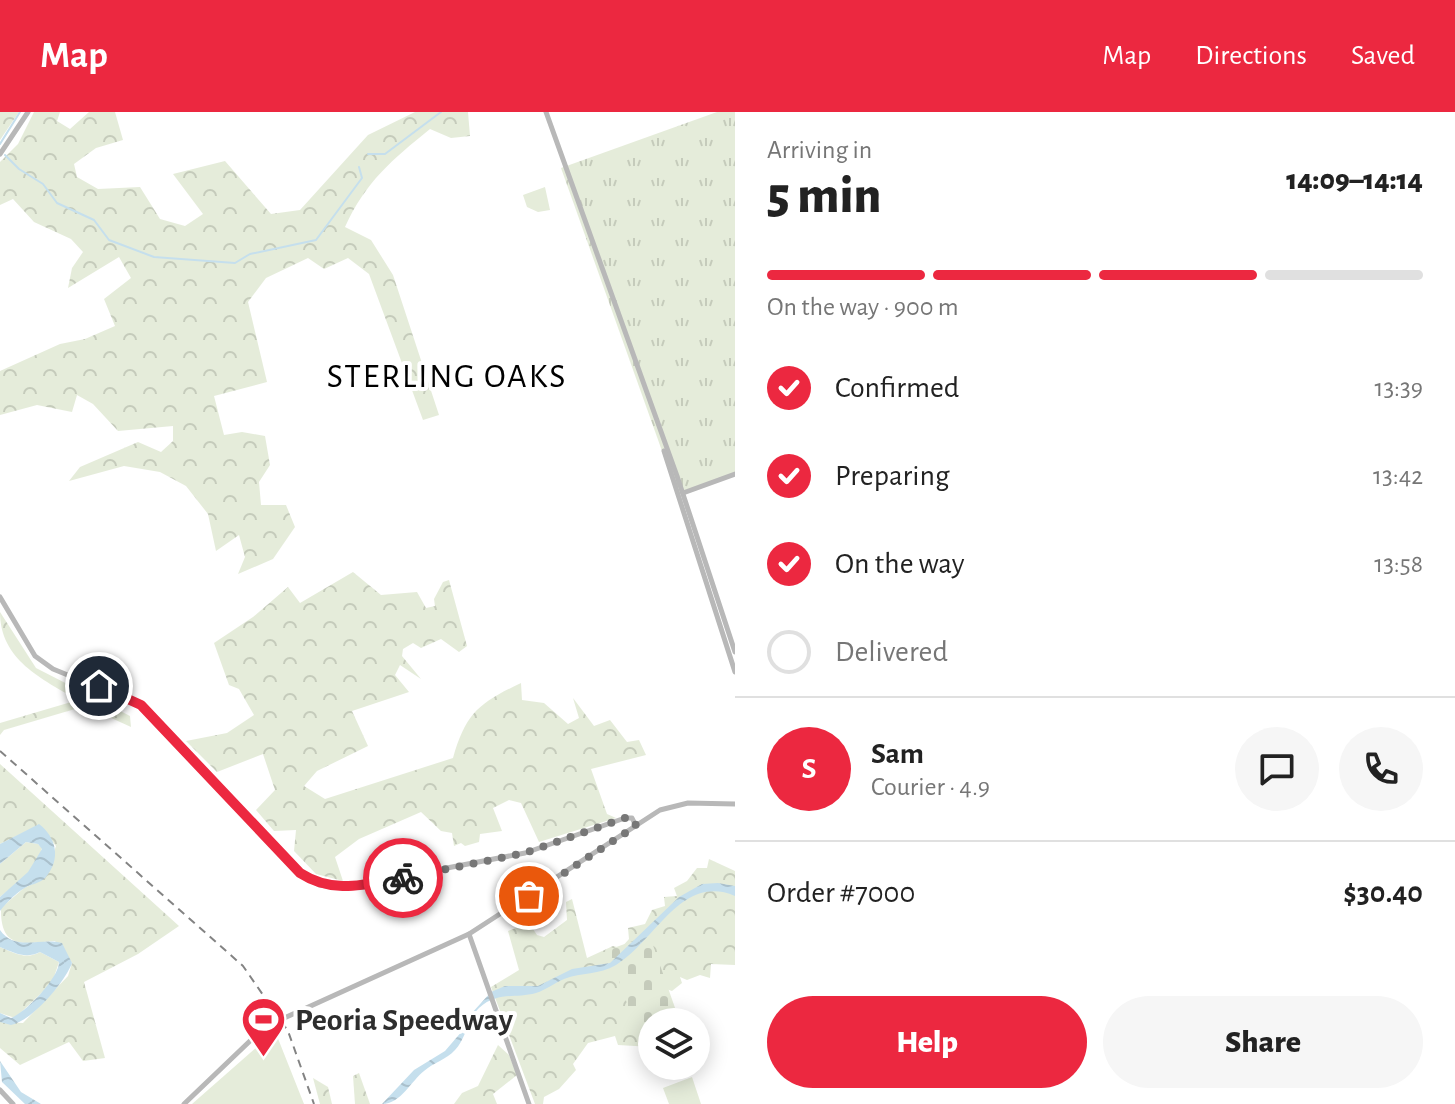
<!DOCTYPE html>
<meta charset="utf-8">
<style>
:root{--surface:#fff;--page:#f6f6f6;--text:#222;--muted:#767676;--line:#e0e0e0;--accent:#ec2840}
body{margin:0;font-family:"Alegreya Sans",sans-serif;background:var(--page);color:var(--text);height:100vh;display:flex;flex-direction:column;font-size:30px;white-space:nowrap}
*{box-sizing:border-box;margin:0}
p{font-size:26px;color:var(--muted)}
.icon{flex:none;width:44px;height:44px;fill:none;stroke:currentColor;stroke-width:2;stroke-linecap:round;stroke-linejoin:round}
.map{position:relative;flex:1;overflow:hidden}
.drawer{display:flex;flex-direction:column;background:var(--surface);width:720px}
.drawer>*{flex:none}
.controls{position:absolute;left:638px;top:896px;display:grid;gap:16px}
.controls a{display:grid;place-items:center;width:72px;height:72px;border-radius:50%;background:var(--surface);box-shadow:0 4px 20px #0003;font-size:40px}
.pin{position:absolute;display:grid;place-items:center;width:68px;height:68px;color:#fff;margin:-34px;border:4px solid #fff;border-radius:50%;box-shadow:0 2px 8px #0007}
.courier{position:absolute;display:grid;place-items:center;width:80px;height:80px;margin:-40px;border:6px solid #ec2840;border-radius:50%;background:#fff;color:#222;box-shadow:0 2px 10px #0007}
.head em{font-style:normal;font-weight:800}
.head div{display:flex;flex-direction:column-reverse}
.head{display:flex;align-items:center;justify-content:space-between;height:136px;padding:0 32px}
h1{font-size:52px;font-weight:800;line-height:60px}
.bar{display:grid;grid-template-columns:repeat(4,1fr);gap:12px 8px;align-content:center;height:96px;padding:0 32px}
.bar i{height:10px;border-radius:6px;background:var(--line)}
.bar .selected{background:var(--accent)}
.bar p{grid-column:span 4}
.line{display:flex;align-items:center;gap:20px;padding:0 32px;border-top:2px solid var(--line)}
.line div{flex:1}
.round{display:grid;place-items:center;flex:none;width:84px;height:84px;border-radius:42px;background:var(--page)}
ol{padding:0 32px;list-style:none}
li{display:flex;align-items:center;gap:24px;height:88px}
li p{margin-inline-start:auto}
li .icon{padding:8px;border-radius:50%;background:var(--accent);color:#fff;stroke-width:4}
li:last-child{color:var(--muted)}
li i{width:44px;height:44px;border:4px solid var(--line);border-radius:50%}
.primary-button{display:flex;gap:16px;margin-top:auto;padding:16px 32px}
.primary-button a{flex:1;height:92px;border-radius:48px;background:var(--accent);color:#fff;font-size:32px;font-weight:800;line-height:92px;text-align:center}
.primary-button a+a{background:var(--page);color:var(--text)}
header{display:flex;align-items:center;gap:48px;box-sizing:border-box;height:112px;padding:0 40px;background:var(--accent);color:#fff}
header strong{font-size:38px}
nav{display:flex;gap:44px;margin-inline-start:auto;font-size:28px}
main{display:flex;flex:1;min-height:0}
.map>svg:first-child{display:block}
.grass{fill:url(#grass-tufts)}
.forest{fill:url(#forest-crowns)}
.cemetery{fill:url(#cemetery-stones)}
.pitch{fill:#e5ecda}
.water{fill:url(#water-waves)}
.lines{fill:none;stroke-linecap:round;stroke-linejoin:round}
.stream{stroke:#c5dfed;stroke-width:2}
.secondary{stroke:#b8b8b8;stroke-width:5}
.rail{stroke:#838383;stroke-width:2;stroke-dasharray:8 6;stroke-linecap:butt}
.done{stroke:#777;stroke-width:8;stroke-dasharray:0 14.4}
.route{stroke:#ec2840;stroke-width:10}
.labels{text-anchor:middle;stroke-width:8;stroke-linejoin:round;paint-order:stroke}
.poi-label{font-size:32px;font-weight:bold;fill:#2e2e2e;stroke:#fff;text-anchor:start}
.neighbourhood-label{font-size:34px;letter-spacing:2px;fill:#000;stroke:#fff}
</style>
<header>
<strong>Map</strong>
<nav><a>Map</a><a>Directions</a><a>Saved</a></nav>
</header>
<main>
<div class="map">
<svg width="735" height="992" viewBox="0 0 735 992">
<defs>
<pattern id="grass-tufts" width="24" height="20" patternUnits="userSpaceOnUse" patternTransform="scale(2)"><rect width="24" height="20" fill="#e5ecda"/><path d="M3 7l-1-3M5 7V3M7 7l1-3M15 17l-1-3M17 17v-4M19 17l1-3" fill="none" stroke="#c5cbbb"/></pattern>
<pattern id="forest-crowns" width="20" height="18" patternUnits="userSpaceOnUse" patternTransform="scale(2)"><rect width="20" height="18" fill="#e5ecda"/><path d="M2 6a3 3 0 1 1 6 0M12 15a3 3 0 1 1 6 0" fill="none" stroke="#c5cbbb"/></pattern>
<pattern id="cemetery-stones" width="16" height="16" patternUnits="userSpaceOnUse" patternTransform="scale(2)"><rect width="16" height="16" fill="#e5ecda"/><path d="M2 7V4a2 2 0 0 1 4 0v3zM10 15v-3a2 2 0 0 1 4 0v3z" fill="#c5cbbb"/></pattern>
<pattern id="water-waves" width="16" height="10" patternUnits="userSpaceOnUse" patternTransform="scale(2)"><rect width="16" height="10" fill="#c5dfed"/><path d="M0 5q4-4 8 0t8 0" fill="none" stroke="#aac0cc"/></pattern>
</defs>
<rect width="100%" height="100%" fill="#fff"/>
<polygon class="grass" points="717,0 735,0 735,362 677,381 561,56"/>
<g class="forest">
<polygon points="0,0 19,0 0,28"/>
<path d="M34 0H60L57 9 70 17 89 0H115L123 28 96 36 74 52 77 65 98 77 140 75 160 107 185 114 203 102 173 62 225 49 271 102 300 98 368 23 415 0H468L470 24 451 26 430 17C392 48 366 69 345 115L371 128 393 163 439 303 423 308 369 162 348 146 324 157 308 146 266 166 248 190 267 270 214 284 224 323 242 320 265 324 270 353 259 370 261 393H286L295 415 273 447 238 462 245 445 239 423 216 439 208 402 186 374 160 360 124 354 69 369 80 355 138 330 161 340 173 329V314L118 319 93 292 77 283 72 300 37 293 0 303V259L60 232 85 227 115 214 104 187 131 166 119 145 68 176 72 156 83 140 71 127 34 110 13 87 0 93V50L18 32Z"/>
<path d="M353 460 381 483 417 480 426 496 435 494 434 487 443 470 449 468 467 534 459 540 441 527 421 536 413 531 403 537 402 544 421 567 400 553 395 563 409 580 352 599 368 634 317 659 304 674 325 687 453 646C466 601 479 591 521 571L522 588 544 591 568 612 579 606 573 586 594 614 610 608 627 630 639 628 646 643 591 657 607 702 616 706 539 730 521 691 509 688 493 696 502 719 480 722 479 730 465 734 461 731 454 734 452 721 441 719 421 700 359 727 335 745 343 769 316 762 294 739 296 718 274 719 256 698 275 678 263 642 217 660 186 629 227 621 254 603 239 577 229 573 214 531 253 505 288 475 300 491Z"/>
<path d="M0 500 36 556 130 604 131 615 85 594 4 618 0 623V611L78 588C42 567 0 548 0 500Z"/>
<path d="M0 652 179 814 138 842 84 870 105 946 83 949 69 930 20 953 0 936V910L23 911 68 864 72 851 55 829C25 831 0 839 1 796L24 776 45 766 56 734 39 713 0 732Z"/>
<path d="M26 730 38 732 42 736C38 757 16 772 0 785V752Z"/>
<polygon points="709,747 735,759 735,853 711,852 710,866 700,863 687,868 680,865 682,871 672,879 651,872 652,935 618,933 615,924 588,931 573,952 576,958 559,977 544,985 543,992 535,992 491,875 519,858 508,819 529,811 537,823 544,825 567,808 566,790 572,787 587,846 613,834 621,836 629,827 628,816 645,812 652,798 665,794 664,785 677,784 674,776 687,769 697,756 707,756"/>
<path d="M0 835C14 841 26 848 40 840L59 850 52 871 15 906 0 901Z"/>
<polygon points="498,933 509,943 517,963 493,982 497,992 454,992 462,981 478,974"/>
<polygon points="359,961 370,992 355,992 353,964"/>
<polygon points="313,966 328,975 332,992 320,992"/>
</g>
<polygon class="cemetery" points="648,819 680,910 652,910 652,939 645,942 608,838 644,825"/>
<g class="pitch">
<polygon points="545,75 550,98 538,100 527,95 523,83"/>
<polygon points="275,919 304,992 192,992"/>
<polygon points="692,965 701,992 669,992 663,976"/>
</g>
<g class="water">
<path d="M39 712C56 725 62 747 45 766 41 770 34 772 28 774 18 779 7 790 0 799V785L28 760 42 737 38 732 26 730 0 752V732Z"/>
<path d="M718 771 735 774V784C681 761 655 830 616 853 599 863 582 860 564 867 554 871 546 878 536 881 515 887 498 879 479 896 467 908 466 927 455 938 447 947 433 951 424 959 411 969 401 992 382 992L414 958 445 939 463 918 471 902 491 880 505 874H538L572 857 610 851 679 785 702 772Z"/>
<path d="M0 818C15 840 40 825 62 831L72 851C65 870 32 909 11 913L0 910V901L11 906C25 901 59 866 59 850L40 840C26 847 14 841 0 835Z"/>
<polygon points="0,949 21,980 41,992 25,992 2,970"/>
</g>
<g class="lines">
<g class="stream">
<polyline points="0,32 20,0"/>
<polyline points="368,42 385,42 441,0"/>
<polyline points="5,43 19,57 43,72 57,91 94,108 109,128 154,145 235,151 250,142 316,128 362,66 359,55"/>
</g>
<g class="secondary">
<polyline points="546,0 677,364 735,540"/>
<polyline points="0,42 28,0"/>
<polyline points="664,339 735,560"/>
<polyline points="683,381 735,362"/>
<polyline points="0,485 35,544 53,557 141,593 300,761 319,773 343,776 525,741 625,706 632,706 636,714"/>
<polyline points="469,822 529,992"/>
<polyline points="0,978 13,992"/>
<polyline points="184,992 251,928 282,907 469,822 660,698 688,691 735,692"/>
</g>
<polyline class="rail" points="0,639 243,854 288,919 314,992"/>
</g>
<g class="lines">
<polyline class="done" points="403,766 525,741 625,706 634,708 636,714 529,784"/>
<path class="route" d="M99 574 141 593 300 761C334 783 366 772 403 766"/>
</g>
<defs>
<symbol id="stadium-pin" viewBox="-11 -11 22 30"><path d="M0 17L-7.5 6A9.5 9.5 0 1 1 7.5 6Z" fill="#ec2840" stroke="#fff"/><path d="M0-5a6.5 5 0 1 0 0 10a6.5 5 0 1 0 0-10ZM-3.5-1.8h7v3.6h-7Z" fill="#fff"/></symbol>
</defs>
<g fill-rule="evenodd">
<use href="#stadium-pin" x="238" y="882" width="51" height="69"/>
</g>
<g class="labels">
<g class="poi-label">
<text x="295" y="918">Peoria Speedway</text>
</g>
<g class="neighbourhood-label">
<text x="447" y="275">STERLING OAKS</text>
</g>
</g>
</svg>
<div class="controls">
<a><svg class="icon" aria-label="layers" viewBox="0 0 24 24"><path d="M12 4l9 5-9 5-9-5zM3 14l9 5 9-5"/></svg></a>
</div>
<div class="pin" style="left:529px;top:784px;background:#ea580c"><svg class="icon" aria-label="bag" viewBox="0 0 24 24"><path d="M5 8h14l-1 12H6zM9 8a3 3 0 0 1 6 0"/></svg></div>
<div class="pin" style="left:99px;top:574px;background:#1f2937"><svg class="icon" aria-label="home" viewBox="0 0 24 24"><path d="M3 11l9-7 9 7M6 9v11h12V9"/></svg></div>
<div class="courier" style="left:403px;top:766px"><svg class="icon" aria-label="bike" viewBox="0 0 24 24"><circle cx="6" cy="16" r="4"/><circle cx="18" cy="16" r="4"/><path d="M6 16l4-8h5l3 8M10 8l3 8H6M13 5h3"/></svg></div>
</div>
<section class="drawer">
<div class="head"><div><h1>5 min</h1><p>Arriving in</p></div><em>14:09–14:14</em></div>
<div class="bar"><i class="selected"></i><i class="selected"></i><i class="selected"></i><i></i><p>On the way · 900 m</p></div>
<ol>
<li><svg class="icon" aria-label="check" viewBox="0 0 24 24"><path d="M5 12l5 5 9-10"/></svg>Confirmed<p>13:39</p></li>
<li><svg class="icon" aria-label="check" viewBox="0 0 24 24"><path d="M5 12l5 5 9-10"/></svg>Preparing<p>13:42</p></li>
<li><svg class="icon" aria-label="check" viewBox="0 0 24 24"><path d="M5 12l5 5 9-10"/></svg>On the way<p>13:58</p></li>
<li><i></i>Delivered</li>
</ol>
<div class="line" style="height:144px"><b class="round" style="background:var(--accent);color:#fff">S</b><div><b>Sam</b><p>Courier · 4.9</p></div><a class="round"><svg class="icon" aria-label="chat" viewBox="0 0 24 24"><path d="M4 5h16v11H9l-5 4z"/></svg></a><a class="round"><svg class="icon" aria-label="phone" viewBox="0 0 24 24"><path d="M5 4h4l2 5-3 2q2 4 5 5l2-3 5 2v4C11 20 4 13 5 4z"/></svg></a></div>
<div class="line" style="height:104px"><div>Order #7000</div><b>$30.40</b></div>
<div class="primary-button"><a>Help</a><a>Share</a></div>
</section>
</main>
